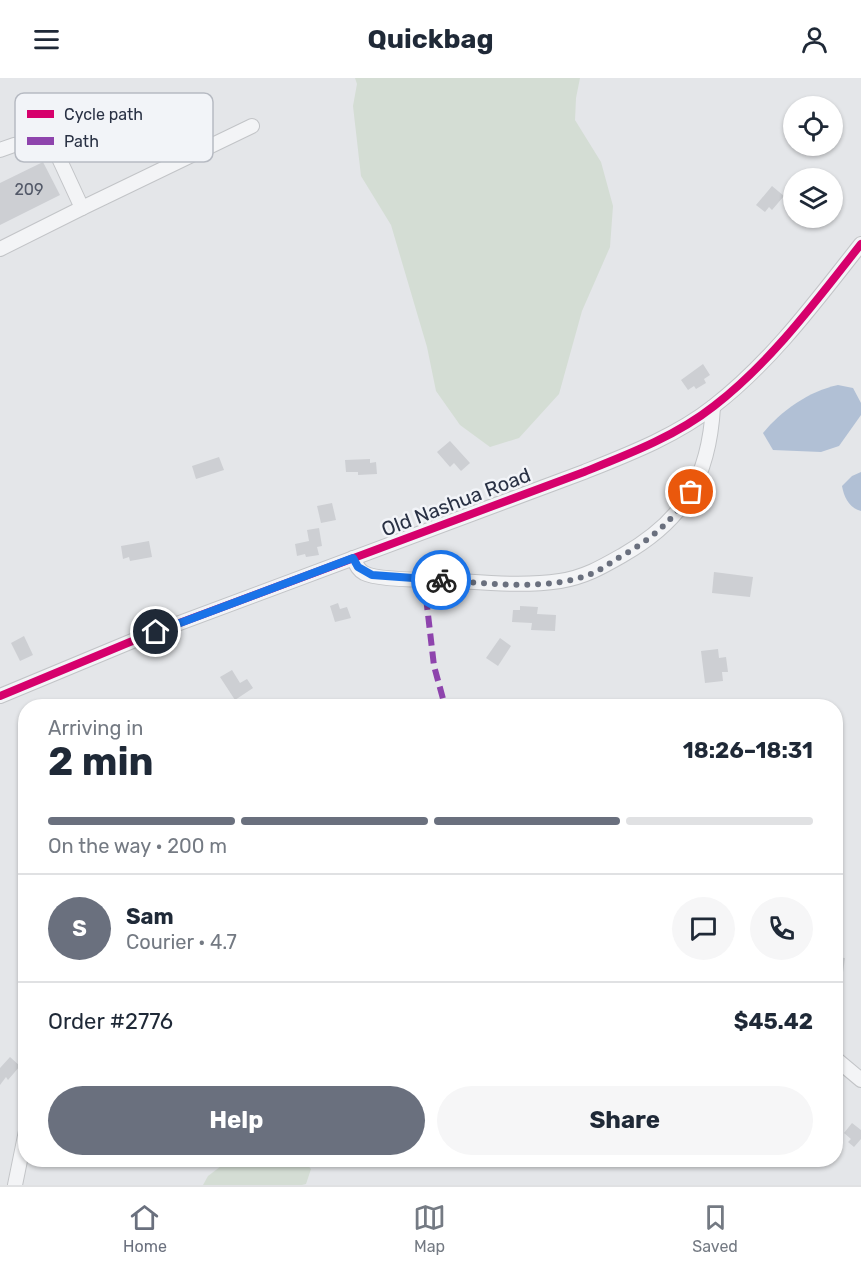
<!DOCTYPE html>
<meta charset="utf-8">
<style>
:root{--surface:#fff;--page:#f6f6f7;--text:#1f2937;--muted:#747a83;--line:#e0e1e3;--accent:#6a707e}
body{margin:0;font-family:Rubik,sans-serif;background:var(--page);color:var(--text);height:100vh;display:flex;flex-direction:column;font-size:22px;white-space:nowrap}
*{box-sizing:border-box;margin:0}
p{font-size:20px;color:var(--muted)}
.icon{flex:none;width:33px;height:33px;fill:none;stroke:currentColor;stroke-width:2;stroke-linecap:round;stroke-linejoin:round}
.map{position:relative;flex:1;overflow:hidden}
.sheet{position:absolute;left:18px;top:621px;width:825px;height:468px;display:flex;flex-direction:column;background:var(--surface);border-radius:24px;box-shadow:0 2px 4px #0004}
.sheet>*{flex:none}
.fabs{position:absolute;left:783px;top:18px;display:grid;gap:12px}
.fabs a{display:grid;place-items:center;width:60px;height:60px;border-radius:50%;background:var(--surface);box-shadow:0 2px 4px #0004;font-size:30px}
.pin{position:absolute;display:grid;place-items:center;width:51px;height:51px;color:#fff;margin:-26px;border:3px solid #fff;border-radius:50%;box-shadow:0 2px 6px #0007}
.courier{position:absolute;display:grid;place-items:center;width:60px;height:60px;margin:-30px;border:4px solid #1a73e8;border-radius:50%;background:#fff;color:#222;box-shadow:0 2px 8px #0007}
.headline em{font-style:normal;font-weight:700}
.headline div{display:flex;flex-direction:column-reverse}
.headline{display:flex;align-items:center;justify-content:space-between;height:102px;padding:0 30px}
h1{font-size:39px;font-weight:700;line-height:45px}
.bar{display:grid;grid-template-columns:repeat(4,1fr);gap:9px 6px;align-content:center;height:72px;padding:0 30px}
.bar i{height:8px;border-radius:4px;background:var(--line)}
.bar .current{background:var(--accent)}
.bar p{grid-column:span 4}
.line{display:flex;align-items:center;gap:15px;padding:0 30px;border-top:2px solid var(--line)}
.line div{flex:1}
.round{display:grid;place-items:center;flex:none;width:63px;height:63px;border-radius:32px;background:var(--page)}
.cta{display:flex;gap:12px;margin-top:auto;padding:12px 30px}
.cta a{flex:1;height:69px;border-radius:36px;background:var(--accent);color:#fff;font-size:24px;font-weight:700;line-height:69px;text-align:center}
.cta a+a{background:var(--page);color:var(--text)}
header{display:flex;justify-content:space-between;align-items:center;height:78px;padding:0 30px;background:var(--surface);font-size:27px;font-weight:700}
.tabs{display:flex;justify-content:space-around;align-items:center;height:84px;border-top:2px solid var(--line);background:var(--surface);font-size:16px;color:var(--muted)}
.tabs a{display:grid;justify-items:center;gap:3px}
.tabs .current{color:var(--accent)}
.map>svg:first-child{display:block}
.green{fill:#d4ddd4}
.water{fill:#b1c0d5}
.building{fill:#cdcfd3}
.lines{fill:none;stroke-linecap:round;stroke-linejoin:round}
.minor-casing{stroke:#c2c4c7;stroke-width:16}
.minor{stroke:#f3f4f6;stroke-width:14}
.quiet{stroke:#8e44ad;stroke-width:6;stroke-dasharray:12 6;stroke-linecap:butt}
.cycleway-casing{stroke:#f2f4f8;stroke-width:11}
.cycleway{stroke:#d6006c;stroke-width:8}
.done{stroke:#6a707e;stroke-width:6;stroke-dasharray:0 10.8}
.route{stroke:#1a73e8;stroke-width:8}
.labels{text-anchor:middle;stroke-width:5;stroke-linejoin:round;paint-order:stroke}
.number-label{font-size:16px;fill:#535968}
.street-label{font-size:20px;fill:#293144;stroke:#f2f4f8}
.key{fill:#f2f4f8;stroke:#b6bac2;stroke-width:1.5}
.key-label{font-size:16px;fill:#293144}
</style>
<header><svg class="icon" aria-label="menu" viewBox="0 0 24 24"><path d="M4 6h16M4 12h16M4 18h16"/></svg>Quickbag<svg class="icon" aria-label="person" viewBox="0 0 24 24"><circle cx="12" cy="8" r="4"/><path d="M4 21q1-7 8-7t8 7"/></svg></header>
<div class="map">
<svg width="861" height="1107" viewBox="0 0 861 1107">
<rect width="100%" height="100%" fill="#e4e6e9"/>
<g class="green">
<polygon points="355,0 580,0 576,20 575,42 601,84 613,128 610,169 582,233 559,316 519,360 490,369 460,347 436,313 427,269 391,147 361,98 353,28 357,6"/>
<polygon points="229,1082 303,1082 311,1091 306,1106 302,1107 203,1107 208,1098"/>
</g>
<g class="water">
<path d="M838 307 853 310 861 325V337L839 368 821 374 773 372 763 355C781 333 809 313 838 307Z"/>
<path d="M861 394V433C849 430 844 419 842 408L852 398Z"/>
</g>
<g class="building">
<polygon points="43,84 60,117 0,147 0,105"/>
<polygon points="772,108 784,118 772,132 769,129 765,134 756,127"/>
<polygon points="703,286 710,297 704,301 706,305 696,311 694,308 688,312 681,302"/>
<polygon points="450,363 470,385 461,393 454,385 450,389 437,374"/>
<polygon points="219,379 224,392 196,401 192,388"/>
<polygon points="370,381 370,385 376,384 377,396 358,397 358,394 346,394 345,382"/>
<polygon points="332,425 336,442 321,445 317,428"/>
<polygon points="319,450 322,468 317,469 319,477 306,479 305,476 297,478 295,466 309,463 307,452"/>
<polygon points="149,463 152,479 130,483 129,479 123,481 121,468"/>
<polygon points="714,494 753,499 750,519 712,515"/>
<polygon points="338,525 340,531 347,529 351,540 335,544 330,528"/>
<polygon points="520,528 538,529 537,536 556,537 555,553 531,552 532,545 512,544 513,532 520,532"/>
<polygon points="24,558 33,577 20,583 11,565"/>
<polygon points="500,560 511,568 498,588 486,580"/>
<polygon points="718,571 719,580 726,579 728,594 722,594 723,603 705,605 701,573"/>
<polygon points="232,592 240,605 247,601 253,610 235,622 220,599"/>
<polygon points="836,879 845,880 841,909 836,909"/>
<polygon points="10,979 20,988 8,1002 6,999 0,1007 0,990"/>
<polygon points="852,1045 861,1052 861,1061 854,1069 848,1064 851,1061 844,1055"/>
</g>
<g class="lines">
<defs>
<g id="minor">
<polyline points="0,72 14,67 51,63 82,130 0,171"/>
<polyline points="82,130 252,48"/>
<path d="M353 480C356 486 358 492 364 495 377 502 425 502 441 502 480 504 521 509 560 503 585 499 602 489 623 477 684 442 709 400 713 329"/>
<path d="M0 618 142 559 584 394C629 376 676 358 714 328 772 283 816 223 861 166"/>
<polyline points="836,981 861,1002"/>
<polyline points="15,1107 26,1053"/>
</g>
</defs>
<use href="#minor" class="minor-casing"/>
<use href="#minor" class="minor"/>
<polyline class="quiet" points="424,502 434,588 445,628"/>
<defs>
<path id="cycleway" d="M0 618 142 559 584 394C629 376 676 358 714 328 772 283 816 223 861 166"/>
</defs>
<use href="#cycleway" class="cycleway-casing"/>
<use href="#cycleway" class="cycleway"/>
</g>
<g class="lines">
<path class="done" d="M441 502C486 505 551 514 593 495 604 490 614 482 625 476 654 459 673 442 691 414"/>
<polyline class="route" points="156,554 353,480 358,489 372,497 441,502"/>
</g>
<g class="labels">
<g class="number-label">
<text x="29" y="117">209</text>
</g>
<g class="street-label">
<text transform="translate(456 424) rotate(-21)" y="7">Old Nashua Road</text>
</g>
</g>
<rect x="15" y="15" width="198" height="69" rx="9" class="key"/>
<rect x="27" y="32" width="27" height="8" fill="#d6006c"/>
<rect x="27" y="59" width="27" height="8" fill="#8e44ad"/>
<g class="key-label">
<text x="64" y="42">Cycle path</text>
<text x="64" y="69">Path</text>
</g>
</svg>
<div class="fabs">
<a><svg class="icon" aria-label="locate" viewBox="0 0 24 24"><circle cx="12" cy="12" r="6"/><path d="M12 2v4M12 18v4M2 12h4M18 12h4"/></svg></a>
<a><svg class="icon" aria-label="layers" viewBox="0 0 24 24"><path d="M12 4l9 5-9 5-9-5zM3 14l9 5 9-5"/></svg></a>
</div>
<div class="pin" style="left:691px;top:414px;background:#ea580c"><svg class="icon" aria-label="bag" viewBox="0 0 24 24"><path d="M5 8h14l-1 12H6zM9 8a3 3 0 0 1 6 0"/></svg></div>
<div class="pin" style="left:156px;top:554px;background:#1f2937"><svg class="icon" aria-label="home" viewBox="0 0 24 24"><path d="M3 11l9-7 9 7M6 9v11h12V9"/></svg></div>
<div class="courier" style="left:441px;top:502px"><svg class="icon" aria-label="bike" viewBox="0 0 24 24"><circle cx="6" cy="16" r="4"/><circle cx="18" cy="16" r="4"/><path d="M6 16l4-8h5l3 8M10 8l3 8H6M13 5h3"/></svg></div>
<section class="sheet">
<div class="headline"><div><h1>2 min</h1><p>Arriving in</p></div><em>18:26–18:31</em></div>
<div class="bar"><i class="current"></i><i class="current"></i><i class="current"></i><i></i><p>On the way · 200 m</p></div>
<div class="line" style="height:108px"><b class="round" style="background:var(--accent);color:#fff">S</b><div><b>Sam</b><p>Courier · 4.7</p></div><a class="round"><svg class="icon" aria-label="chat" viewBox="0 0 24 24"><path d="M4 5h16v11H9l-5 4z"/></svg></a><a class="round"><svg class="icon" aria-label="phone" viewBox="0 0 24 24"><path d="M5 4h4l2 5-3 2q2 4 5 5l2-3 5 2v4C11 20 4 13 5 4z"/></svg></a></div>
<div class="line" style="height:78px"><div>Order #2776</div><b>$45.42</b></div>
<div class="cta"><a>Help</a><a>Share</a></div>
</section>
</div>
<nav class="tabs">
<a class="current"><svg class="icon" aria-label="home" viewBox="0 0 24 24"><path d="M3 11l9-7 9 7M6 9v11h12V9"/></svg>Home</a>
<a><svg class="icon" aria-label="map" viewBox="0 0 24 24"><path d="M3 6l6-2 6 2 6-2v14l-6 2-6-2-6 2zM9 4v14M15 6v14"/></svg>Map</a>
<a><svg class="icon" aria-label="saved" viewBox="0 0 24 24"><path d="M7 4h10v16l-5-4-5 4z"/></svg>Saved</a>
</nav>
